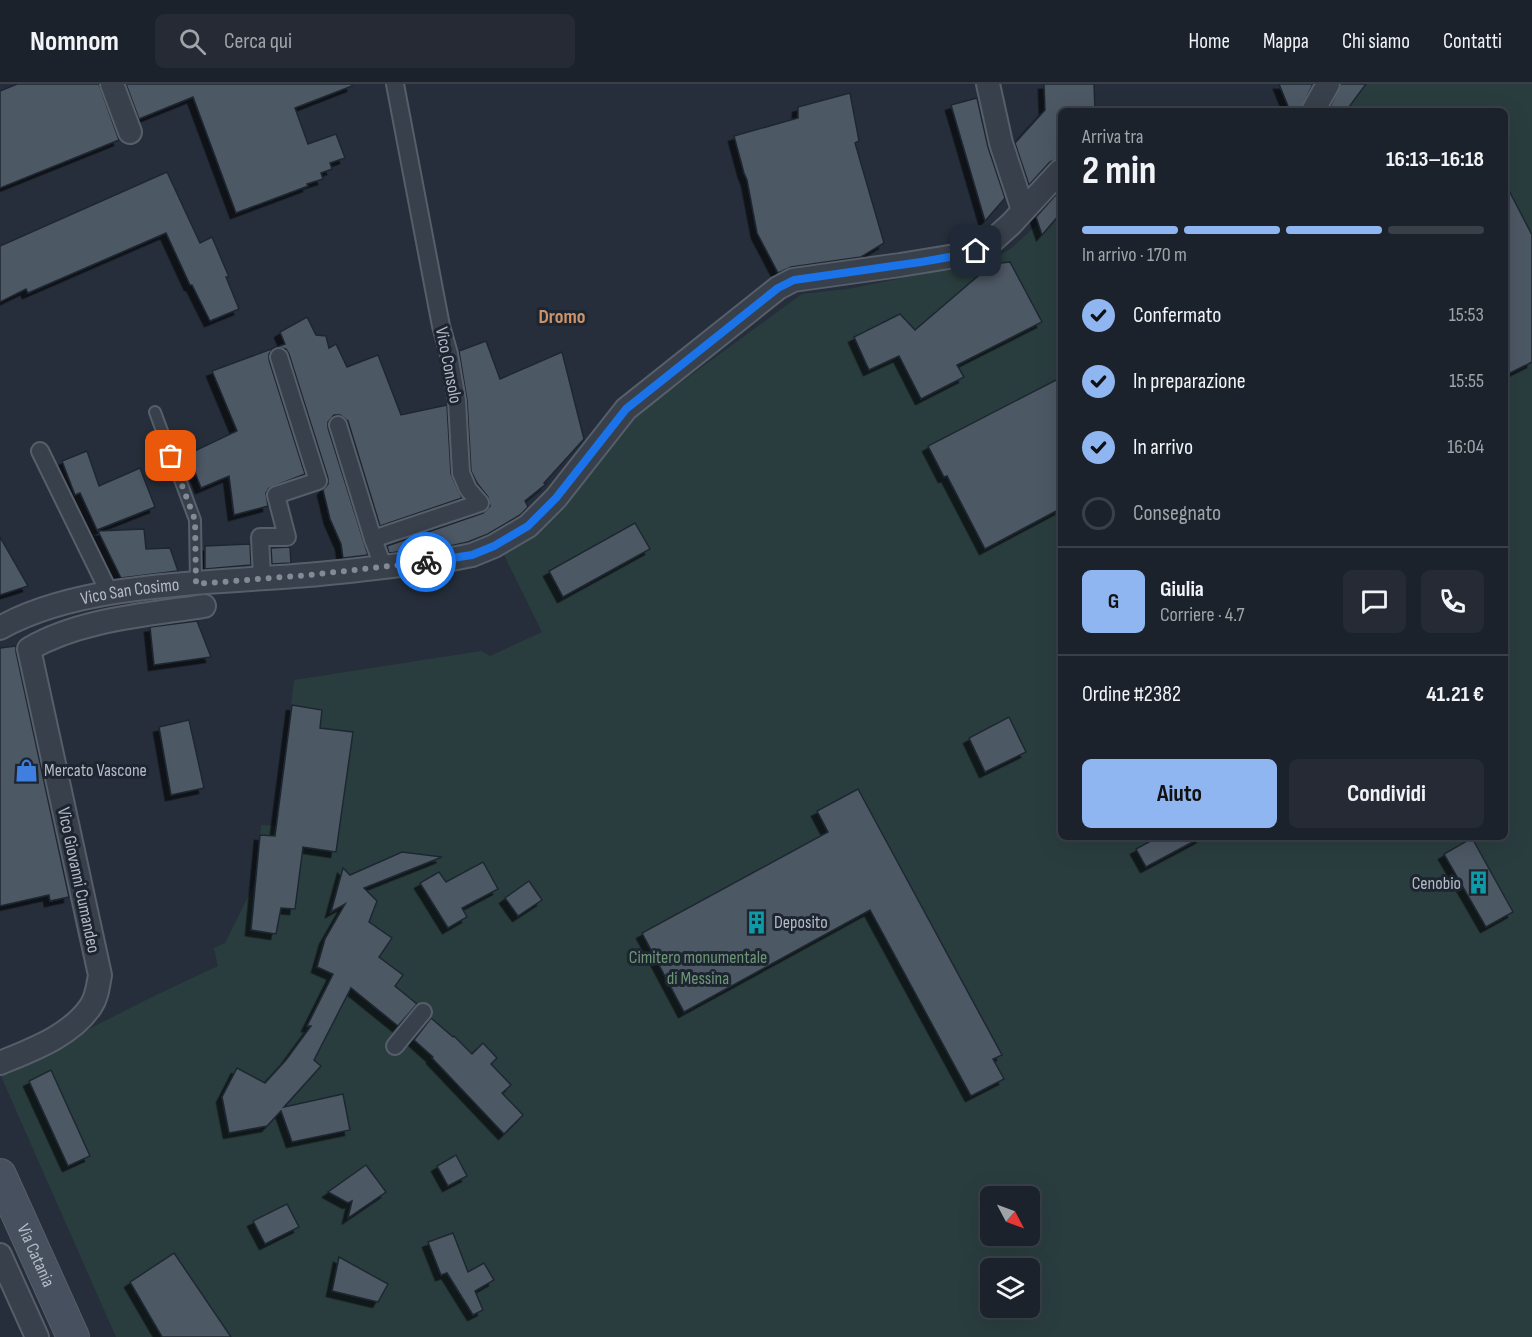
<!DOCTYPE html>
<html lang="it">
<meta charset="utf-8">
<style>
:root{--surface:#1c222c;--page:#252a34;--text:#f1f3f6;--muted:#a0a4a9;--line:#3a3f48;--accent:#8fb6f0}
body{margin:0;font-family:"Sofia Sans Condensed",sans-serif;background:var(--page);color:var(--text);height:100vh;display:flex;flex-direction:column;font-size:22px;white-space:nowrap}
*{box-sizing:border-box;margin:0}
p{font-size:20px;color:var(--muted)}
.icon{flex:none;width:33px;height:33px;fill:none;stroke:currentColor;stroke-width:2;stroke-linecap:round;stroke-linejoin:round}
.map{position:relative;flex:1;overflow:hidden}
.sheet{position:absolute;left:1058px;top:24px;width:450px;height:732px;display:flex;flex-direction:column;background:var(--surface);border-radius:9px;box-shadow:0 6px 24px #0002,0 0 0 2px var(--line)}
.sheet>*{flex:none}
.needle{width:39px;rotate:131deg}
.tools{position:absolute;left:980px;top:1102px;display:grid;gap:12px}
.tools a{display:grid;place-items:center;width:60px;height:60px;border-radius:9px;background:var(--surface);box-shadow:0 6px 24px #0002,0 0 0 2px var(--line);font-size:30px}
.pin{position:absolute;display:grid;place-items:center;width:51px;height:51px;color:#fff;margin:-26px;border-radius:12px;box-shadow:0 3px 9px #0006}
.courier{position:absolute;display:grid;place-items:center;width:60px;height:60px;margin:-30px;border:4px solid #1a73e8;border-radius:50%;background:#fff;color:#222;box-shadow:0 2px 8px #0007}
.summary em{font-style:normal;font-weight:700}
.summary div{display:flex;flex-direction:column-reverse}
.summary{display:flex;align-items:center;justify-content:space-between;height:102px;padding:0 24px}
h1{font-size:39px;font-weight:700;line-height:45px}
.bar{display:grid;grid-template-columns:repeat(4,1fr);gap:9px 6px;align-content:center;height:72px;padding:0 24px}
.bar i{height:8px;border-radius:4px;background:var(--line)}
.bar .selected{background:var(--accent)}
.bar p{grid-column:span 4}
.line{display:flex;align-items:center;gap:15px;padding:0 24px;border-top:2px solid var(--line)}
.line div{flex:1}
.round{display:grid;place-items:center;flex:none;width:63px;height:63px;border-radius:9px;background:var(--page)}
ol{padding:0 24px;list-style:none}
li{display:flex;align-items:center;gap:18px;height:66px}
li p{margin-inline-start:auto}
li .icon{padding:6px;border-radius:50%;background:var(--accent);color:#111;stroke-width:4}
li:last-child{color:var(--muted)}
li i{width:33px;height:33px;border:3px solid var(--line);border-radius:50%}
.action{display:flex;gap:12px;margin-top:auto;padding:12px 24px}
.action a{flex:1;height:69px;border-radius:9px;background:var(--accent);color:#111;font-size:24px;font-weight:700;line-height:69px;text-align:center}
.action a+a{background:var(--page);color:var(--text)}
header{display:flex;align-items:center;gap:36px;box-sizing:border-box;height:84px;padding:0 30px;background:var(--surface);border-bottom:2px solid var(--line)}
header strong{font-size:28px}
nav{display:flex;gap:33px;margin-inline-start:auto;font-size:21px}
.search{width:420px;height:54px;background:var(--page);display:flex;align-items:center;gap:15px;box-sizing:border-box;padding:0 21px;border-radius:9px;color:var(--muted);font-size:22px}
.map>svg:first-child{display:block}
.green{fill:#2a3d3e;fill-rule:evenodd}
.building{fill:#4e5865;stroke:#1f2732;stroke-width:1.5;filter:url(#shadow)}
.lines{fill:none;stroke-linecap:round;stroke-linejoin:round}
.service-casing{stroke:#565e69;stroke-width:14}
.pedestrian-casing{stroke:#565e69;stroke-width:20}
.minor-casing{stroke:#565e69;stroke-width:26}
.secondary-casing{stroke:#565e69;stroke-width:34}
.service{stroke:#38404b;stroke-width:10}
.pedestrian{stroke:#38404b;stroke-width:16}
.minor{stroke:#38404b;stroke-width:22}
.secondary{stroke:#47505e;stroke-width:32}
.done{stroke:#828a95;stroke-width:6;stroke-dasharray:0 10.8}
.route{stroke:#1a73e8;stroke-width:8}
.labels{text-anchor:middle;stroke-width:6;stroke-linejoin:round;paint-order:stroke}
.street-label{font-size:18px;fill:#b4bbc6;stroke:#1d2530}
.poi-label{font-size:18px;fill:#b4bbc6;stroke:#1d2530;text-anchor:start}
.park-label{font-size:18px;fill:#6c9675;stroke:#1d2530}
.neighbourhood-label{font-size:20px;font-weight:bold;fill:#cd9268;stroke:#1d2530}
</style>
<header>
<strong>Nomnom</strong>
<div class="search"><svg class="icon" aria-label="search" viewBox="0 0 24 24"><circle cx="10" cy="10" r="6"/><path d="M15 15l6 6"/></svg>Cerca qui</div>
<nav><a>Home</a><a>Mappa</a><a>Chi siamo</a><a>Contatti</a></nav>
</header>
<div class="map">
<svg width="1532" height="1253" viewBox="0 0 1532 1253">
<defs>
<filter id="shadow"><feDropShadow dx="-5.5" dy="5.5" stdDeviation="0" flood-color="#0009"/></filter>
</defs>
<rect width="100%" height="100%" fill="#252e3a"/>
<path class="green" d="M1358 0H1532V1253H116L0 990 152 913 218 882 214 864 225 859 255 799 261 741 277 742 294 596 481 567 490 572 542 548 504 471 524 458 565 420 580 404 607 364 639 329 802 210 847 205 944 186 984 181 1013 163 1060 119V753H1504V27H1338ZM990 1113H1029V1152H990ZM990 1185H1029V1224H990Z"/>
<g class="building">
<polygon points="17,0 99,0 119,56 0,104 0,7"/>
<polygon points="126,0 352,0 352,2 295,24 308,60 336,50 345,74 330,79 332,85 321,89 323,95 307,100 308,102 236,129 193,13 139,35"/>
<polygon points="1044,0 1094,0 1095,27 1060,27 1060,74 1050,78 1029,101 1015,59 1045,26"/>
<polygon points="1279,0 1313,0 1300,27 1290,27"/>
<polygon points="1341,0 1366,0 1346,27 1328,27"/>
<polygon points="850,9 859,57 855,59 884,159 861,173 791,183 778,189 757,149 747,96 744,89 734,52 798,34 798,23"/>
<polygon points="977,14 988,63 1005,114 985,137 951,21"/>
<polygon points="167,88 200,159 212,153 229,193 226,193 239,225 210,237 192,201 190,201 166,149 28,209 26,205 0,218 0,162"/>
<polygon points="1504,97 1532,151 1532,278 1504,292"/>
<polygon points="1060,106 1060,130 1042,151 1036,133"/>
<polygon points="1010,178 1042,238 957,281 964,293 921,315 899,272 869,286 854,253 900,230 915,246 992,180"/>
<polygon points="307,233 316,251 326,252 329,264 336,260 347,283 378,271 401,331 447,321 451,390 462,414 380,442 348,337 340,331 334,331 328,338 328,344 368,471 343,474 341,460 330,435 323,406 328,400 328,394 289,270 286,265 275,263 269,270 269,276 305,390 269,404 266,409 268,422 234,431 229,392 201,404 188,370 237,347 212,287 285,260 280,248"/>
<polygon points="486,257 500,295 562,268 584,355 544,399 546,400 525,417 528,423 520,431 488,450 468,458 450,462 389,469 387,462 483,429 490,422 488,413 477,399 471,387 467,316 459,267"/>
<polygon points="1060,294 1060,425 985,465 947,392 944,393 928,362"/>
<polygon points="87,367 99,402 140,384 155,423 97,446 80,409 75,411 62,377"/>
<polygon points="635,439 650,465 563,513 549,487"/>
<polygon points="144,445 146,465 170,464 178,487 121,494 98,447"/>
<polygon points="0,453 28,502 0,511"/>
<polygon points="250,460 251,481 205,485 205,462"/>
<polygon points="290,463 291,479 272,480 271,464"/>
<polygon points="197,537 211,573 154,581 150,543"/>
<polygon points="16,562 16,568 69,813 50,817 49,811 0,822 0,564"/>
<polygon points="292,621 322,626 320,644 353,648 336,768 303,763 295,825 281,824 276,850 251,846 260,751 275,752"/>
<polygon points="1009,633 1026,668 985,688 969,654"/>
<polygon points="189,636 204,704 171,711 159,643"/>
<polygon points="858,705 1002,971 993,975 1004,995 971,1012 870,826 684,928 642,849 828,748 817,727"/>
<polygon points="1158,753 1202,753 1146,783 1136,765"/>
<polygon points="1472,754 1513,828 1486,843 1444,770"/>
<polygon points="402,768 442,773 364,804 377,817 369,838 392,854 379,873 403,891 395,902 417,920 398,942 351,904 314,976 321,982 284,1023 343,1010 350,1046 292,1058 281,1027 267,1042 229,1049 222,1013 237,984 265,999 286,976 311,942 307,942 333,890 317,883 325,855 345,820 331,828 343,784 350,791"/>
<polygon points="483,778 498,805 462,824 467,833 448,844 420,799 439,788 446,798"/>
<polygon points="529,797 542,816 518,832 505,814"/>
<polygon points="431,934 453,953 454,952 472,970 483,959 497,974 491,980 511,1001 502,1009 523,1031 504,1050 432,974 433,973 414,956"/>
<polygon points="51,986 90,1072 68,1082 29,997"/>
<polygon points="456,1071 467,1092 448,1102 437,1082"/>
<polygon points="366,1081 386,1108 348,1134 352,1117 348,1119 328,1108"/>
<polygon points="287,1120 299,1143 265,1160 253,1137"/>
<polygon points="453,1149 468,1188 484,1179 494,1196 475,1207 483,1226 473,1231 447,1189 441,1191 428,1158"/>
<polygon points="174,1169 231,1253 162,1253 130,1198"/>
<polygon points="339,1173 388,1200 378,1218 332,1207"/>
</g>
<g class="lines">
<defs>
<polyline id="service" points="155,328 195,436 196,500"/>
<g id="pedestrian">
<polyline points="338,341 373,455"/>
<polyline points="40,367 110,510"/>
<polyline points="383,482 373,455 480,419 468,405 461,389 457,317 449,270 441,242 395,0"/>
<polyline points="262,494 260,453 287,453 276,411 318,397 279,273"/>
<polyline points="395,962 423,928"/>
</g>
<g id="minor">
<polyline points="112,0 130,48"/>
<polyline points="988,0 1001,59 1023,126"/>
<polyline points="1313,27 1328,0"/>
<path id="s1" d="M0 544C81 498 215 499 307 491 356 487 404 480 452 475L472 471 494 462 528 442 556 414 626 325 778 204 793 196 900 181 961 171 976 167 991 158 1011 140 1060 87"/>
<path d="M0 979C31 966 71 952 91 922 97 913 98 902 100 891L29 565C81 535 146 531 204 522"/>
<polyline points="0,1171 37,1253"/>
</g>
<g id="secondary">
<path id="s2" d="M0 1091 73 1253"/>
</g>
</defs>
<use href="#service" class="service-casing"/>
<use href="#pedestrian" class="pedestrian-casing"/>
<use href="#minor" class="minor-casing"/>
<use href="#secondary" class="secondary-casing"/>
<use href="#service" class="service"/>
<use href="#pedestrian" class="pedestrian"/>
<use href="#minor" class="minor"/>
<use href="#secondary" class="secondary"/>
</g>
<g class="lines">
<polyline class="done" points="171,372 195,436 196,500 309,491 426,478"/>
<polyline class="route" points="426,478 472,471 494,462 528,442 556,414 626,325 778,204 794,196 921,178 961,171 976,167"/>
</g>
<defs>
<symbol id="shop-bare" viewBox="-9 -9 18 18"><path d="M-5-2.5h2.3a2.7 3.5 0 0 1 5.4 0H5L5.5 6h-11ZM-1.5-2.5h3a1.5 2.3 0 0 0-3 0Z" fill="#3f7fe0" stroke="#1d2530" stroke-width="2.5" paint-order="stroke"/></symbol>
<symbol id="building-bare" viewBox="-9 -9 18 18"><path d="M-4-6H4V6H1V3H-1V6H-4ZM-2.5-4.3h1.7v1.8h-1.7ZM.8-4.3h1.7v1.8H.8ZM-2.5-1h1.7V.8h-1.7ZM.8-1h1.7V.8H.8Z" fill="#0f9aa8" stroke="#1d2530" stroke-width="2.5" paint-order="stroke"/></symbol>
</defs>
<g fill-rule="evenodd">
<use href="#shop-bare" x="10" y="670" width="33" height="33"/>
<use href="#building-bare" x="1462" y="782" width="33" height="33"/>
<use href="#building-bare" x="740" y="822" width="33" height="33"/>
</g>
<g class="labels">
<g class="street-label">
<text transform="translate(449 281) rotate(79)" y="6">Vico Consolo</text>
<text dy="6" stroke="none"><textPath href="#s1" startOffset="136">Vico San Cosimo</textPath></text>
<text transform="translate(79 796) rotate(78)" y="6">Vico Giovanni Cumandeo</text>
<text dy="6" stroke="none"><textPath href="#s2" startOffset="88">Via Catania</textPath></text>
</g>
<g class="poi-label">
<text x="44" y="692">Mercato Vascone</text>
<text x="1461" y="805" text-anchor="end">Cenobio</text>
<text x="774" y="844">Deposito</text>
</g>
<g class="park-label">
<text x="698" y="879">Cimitero monumentale<tspan x="698" dy="21">di Messina</tspan></text>
</g>
<g class="neighbourhood-label">
<text x="562" y="239">Dromo</text>
</g>
</g>
</svg>
<div class="tools">
<a><svg class="needle" viewBox="-14 -14 28 28"><path d="M0-13l5 13h-10z" fill="#e53935"/><path d="M0 13l5-13h-10z" fill="#a0a4a9"/></svg></a>
<a><svg class="icon" aria-label="layers" viewBox="0 0 24 24"><path d="M12 4l9 5-9 5-9-5zM3 14l9 5 9-5"/></svg></a>
</div>
<div class="pin" style="left:171px;top:372px;background:#ea580c"><svg class="icon" aria-label="bag" viewBox="0 0 24 24"><path d="M5 8h14l-1 12H6zM9 8a3 3 0 0 1 6 0"/></svg></div>
<div class="pin" style="left:976px;top:167px;background:#1f2937"><svg class="icon" aria-label="home" viewBox="0 0 24 24"><path d="M3 11l9-7 9 7M6 9v11h12V9"/></svg></div>
<div class="courier" style="left:426px;top:478px"><svg class="icon" aria-label="bike" viewBox="0 0 24 24"><circle cx="6" cy="16" r="4"/><circle cx="18" cy="16" r="4"/><path d="M6 16l4-8h5l3 8M10 8l3 8H6M13 5h3"/></svg></div>
<section class="sheet">
<div class="summary"><div><h1>2 min</h1><p>Arriva tra</p></div><em>16:13–16:18</em></div>
<div class="bar"><i class="selected"></i><i class="selected"></i><i class="selected"></i><i></i><p>In arrivo · 170 m</p></div>
<ol>
<li><svg class="icon" aria-label="check" viewBox="0 0 24 24"><path d="M5 12l5 5 9-10"/></svg>Confermato<p>15:53</p></li>
<li><svg class="icon" aria-label="check" viewBox="0 0 24 24"><path d="M5 12l5 5 9-10"/></svg>In preparazione<p>15:55</p></li>
<li><svg class="icon" aria-label="check" viewBox="0 0 24 24"><path d="M5 12l5 5 9-10"/></svg>In arrivo<p>16:04</p></li>
<li><i></i>Consegnato</li>
</ol>
<div class="line" style="height:108px"><b class="round" style="background:var(--accent);color:#111">G</b><div><b>Giulia</b><p>Corriere · 4.7</p></div><a class="round"><svg class="icon" aria-label="chat" viewBox="0 0 24 24"><path d="M4 5h16v11H9l-5 4z"/></svg></a><a class="round"><svg class="icon" aria-label="phone" viewBox="0 0 24 24"><path d="M5 4h4l2 5-3 2q2 4 5 5l2-3 5 2v4C11 20 4 13 5 4z"/></svg></a></div>
<div class="line" style="height:78px"><div>Ordine #2382</div><b>41.21 €</b></div>
<div class="action"><a>Aiuto</a><a>Condividi</a></div>
</section>
</div>
